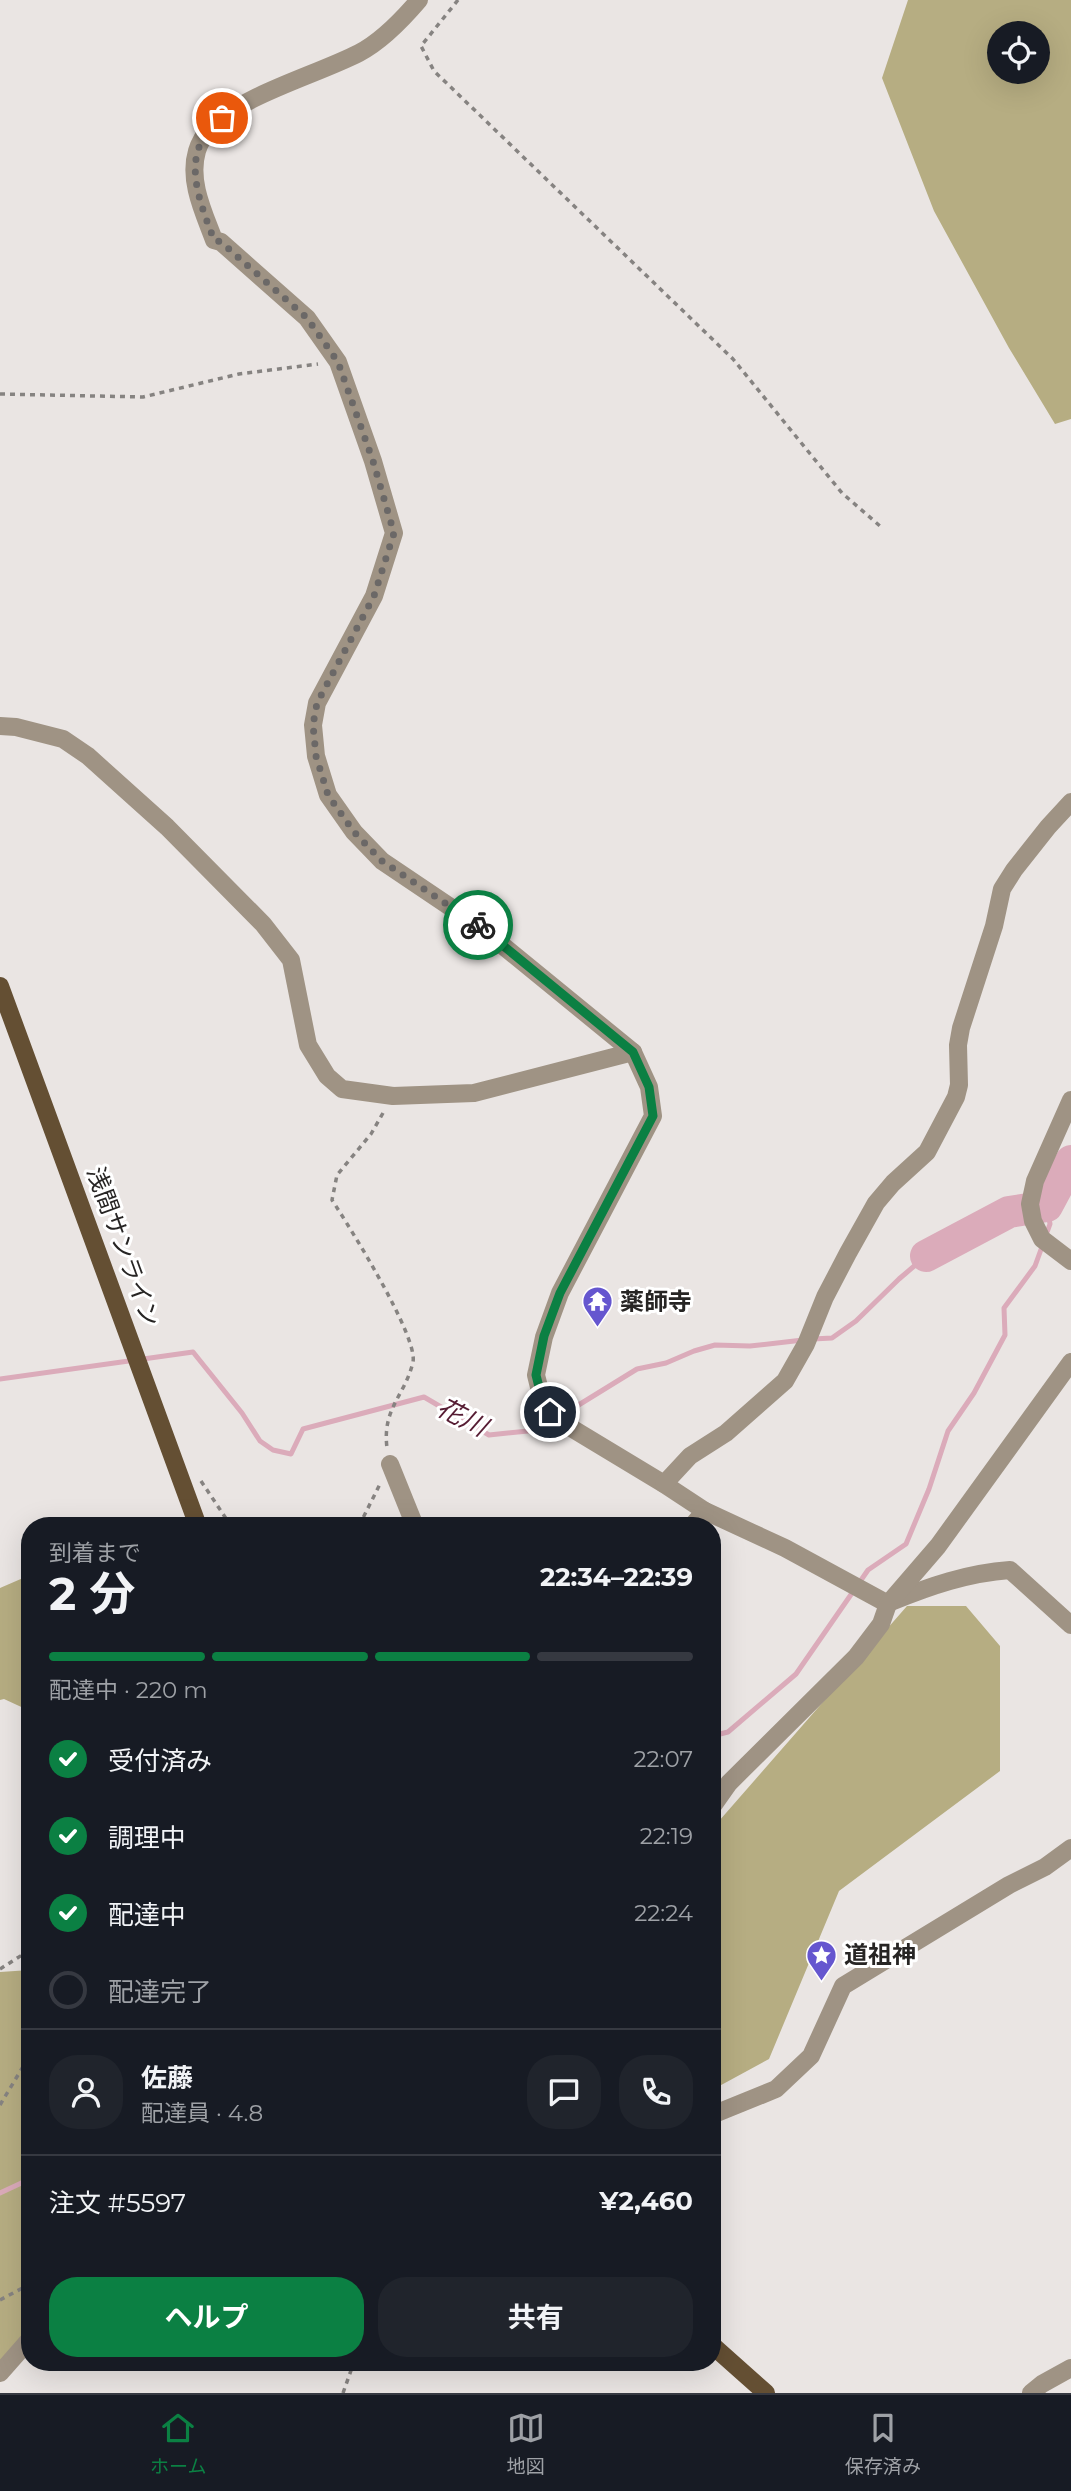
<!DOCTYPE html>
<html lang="ja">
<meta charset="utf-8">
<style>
:root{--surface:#171b24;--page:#20242c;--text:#f1f3f6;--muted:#9ea1a6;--line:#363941;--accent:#0b8043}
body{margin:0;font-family:Montserrat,"Noto Sans JP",sans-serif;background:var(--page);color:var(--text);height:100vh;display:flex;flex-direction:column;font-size:26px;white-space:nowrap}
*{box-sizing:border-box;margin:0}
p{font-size:23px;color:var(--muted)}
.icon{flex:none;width:38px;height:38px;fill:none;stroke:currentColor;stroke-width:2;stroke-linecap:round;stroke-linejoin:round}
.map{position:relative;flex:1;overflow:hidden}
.side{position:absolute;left:21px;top:1517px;width:700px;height:854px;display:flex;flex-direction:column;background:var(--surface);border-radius:28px;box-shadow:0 7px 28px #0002}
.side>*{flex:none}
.controls{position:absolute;left:987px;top:21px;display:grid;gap:14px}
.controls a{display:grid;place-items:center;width:63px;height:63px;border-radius:50%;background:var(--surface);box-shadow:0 7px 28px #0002;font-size:35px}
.pin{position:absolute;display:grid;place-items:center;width:60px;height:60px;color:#fff;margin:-30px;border:4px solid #fff;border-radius:50%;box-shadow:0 2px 7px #0007}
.courier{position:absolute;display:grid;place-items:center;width:70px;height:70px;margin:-35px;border:5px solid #0b8043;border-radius:50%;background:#fff;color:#222;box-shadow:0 2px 9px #0007}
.head em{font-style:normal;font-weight:700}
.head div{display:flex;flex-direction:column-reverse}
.head{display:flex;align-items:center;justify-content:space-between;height:119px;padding:0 28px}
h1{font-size:46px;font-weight:700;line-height:52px}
.bar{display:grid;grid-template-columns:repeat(4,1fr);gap:10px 7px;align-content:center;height:84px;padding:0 28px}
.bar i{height:9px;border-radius:5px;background:var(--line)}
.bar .current{background:var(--accent)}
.bar p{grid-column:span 4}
.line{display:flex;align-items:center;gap:18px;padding:0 28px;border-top:2px solid var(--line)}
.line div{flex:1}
.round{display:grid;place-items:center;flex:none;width:74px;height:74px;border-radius:28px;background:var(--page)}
ol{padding:0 28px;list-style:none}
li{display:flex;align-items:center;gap:21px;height:77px}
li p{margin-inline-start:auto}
li .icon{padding:7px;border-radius:50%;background:var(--accent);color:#fff;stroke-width:4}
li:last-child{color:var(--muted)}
li i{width:38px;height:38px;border:4px solid var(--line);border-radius:50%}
.cta{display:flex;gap:14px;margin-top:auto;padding:14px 28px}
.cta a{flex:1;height:80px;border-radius:28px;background:var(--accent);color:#fff;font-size:28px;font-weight:700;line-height:80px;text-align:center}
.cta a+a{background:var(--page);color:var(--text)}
.tabs{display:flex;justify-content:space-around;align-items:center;height:98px;border-top:2px solid var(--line);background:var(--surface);font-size:19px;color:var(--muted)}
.tabs a{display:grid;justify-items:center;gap:4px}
.tabs .current{color:var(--accent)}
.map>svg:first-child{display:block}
.forest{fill:#b6ad82;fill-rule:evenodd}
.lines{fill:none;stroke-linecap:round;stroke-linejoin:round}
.stream{stroke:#dbabba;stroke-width:5}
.river{stroke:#dbabba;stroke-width:32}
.path{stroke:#868381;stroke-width:3.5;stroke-dasharray:5 5;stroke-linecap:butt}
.minor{stroke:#9f9384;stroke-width:18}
.primary{stroke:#644f33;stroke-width:18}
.done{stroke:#6b6867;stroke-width:7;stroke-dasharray:0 12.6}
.route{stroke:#0b8043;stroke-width:9}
.labels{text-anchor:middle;stroke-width:6;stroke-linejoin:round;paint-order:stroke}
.street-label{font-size:24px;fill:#272524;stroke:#fff}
.poi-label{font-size:24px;font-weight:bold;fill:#272524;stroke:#fff;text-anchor:start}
.water-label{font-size:26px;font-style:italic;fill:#561c33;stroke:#fff}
</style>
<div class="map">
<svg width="1071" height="2393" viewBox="0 0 1071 2393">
<rect width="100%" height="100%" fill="#eae5e3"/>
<g class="forest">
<path d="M908 0H1071V419L1055 424 1009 348 934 211 882 78ZM1038 33V72H999V33Z"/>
<polygon points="30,1575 30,1711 4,1699 0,1700 0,1588"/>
<polygon points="907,1606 966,1606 1000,1646 1000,1771 839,1891 769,2059 712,2090 712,1829"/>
<polygon points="30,1970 30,2349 0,2370 0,1972"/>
</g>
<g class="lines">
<g class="stream">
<polyline points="1046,1235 1050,1224 1047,1206"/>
<polyline points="813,1339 832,1338 856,1321 899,1279 926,1256"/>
<polyline points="0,1379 193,1352 242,1413 260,1441 273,1450 291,1454 303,1429 424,1397 489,1435 538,1430 637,1369 666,1363 694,1351 715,1345 750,1346 803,1340"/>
<polyline points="712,1736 728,1732 796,1674 868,1570 906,1544 929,1489 948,1431 974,1393 1005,1335 1004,1308 1035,1266 1043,1244"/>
<polyline points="0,2193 30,2179"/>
</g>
<polyline class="river" points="926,1256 1009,1212 1047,1206 1071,1161"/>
<g class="path">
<polyline points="458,0 421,46 434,71 733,359 842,493 880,526"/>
<polyline points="0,394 143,397 239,374 318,364"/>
<path d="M383 1113 371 1134 337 1175 332 1200C349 1226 418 1336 413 1362 405 1396 382 1408 387 1448"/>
<polyline points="201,1481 231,1526"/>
<polyline points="359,1526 380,1484"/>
<polyline points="0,1969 30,1950"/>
<polyline points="0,2105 30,2055"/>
<polyline points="0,2300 30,2284"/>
<polyline points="343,2393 354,2362"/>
</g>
<g class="minor">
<path d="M419 0C402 20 382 41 359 53 316 75 242 95 210 128 205 133 199 144 197 151 188 181 204 213 214 240L221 242 307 318 338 362 373 461 394 533 374 596 317 703 313 725 316 756 328 795 354 832 382 861 480 927 633 1052 649 1087 653 1116 560 1293 544 1337 536 1375 541 1395 558 1420 664 1484 705 1511 785 1548 888 1604"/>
<polyline points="0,726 16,727 63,739 88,756 167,827 263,924 291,960 308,1045 327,1076 342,1089 393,1096 474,1093 633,1052"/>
<polyline points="1071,1100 1035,1181 1030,1204 1033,1221 1042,1239 1071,1261"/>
<polyline points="390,1464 415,1526"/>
<polyline points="664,1484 690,1456 726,1433 785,1381 806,1344 825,1297 848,1253 876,1203 893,1183 927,1152 956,1097 959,1085 958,1045 961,1028 994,926 1002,889 1014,870 1048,827 1071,802"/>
<polyline points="692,1526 705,1511"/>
<path d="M891 1602C930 1586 968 1573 1010 1570L1071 1625"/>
<polyline points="712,1807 729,1783 856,1657 881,1624 888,1604 938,1546 1071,1362"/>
<polyline points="712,2115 776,2089 811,2056 843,1986 1009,1885 1045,1867 1071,1848"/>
<polyline points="0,2373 30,2339"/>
<polyline points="1031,2393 1042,2384 1071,2368"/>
</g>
<g class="primary">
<polyline points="0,986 198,1526"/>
<polyline points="712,2345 766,2393"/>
</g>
</g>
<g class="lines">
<path class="done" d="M222 118C178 151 198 197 214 240L221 242 307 318 338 362 373 461 394 533 374 596 317 703 313 725 316 756 328 795 354 832 382 861 478 925"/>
<polyline class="route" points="478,925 633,1052 649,1087 653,1116 560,1293 544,1336 536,1375 541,1395 550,1412"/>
</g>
<defs>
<symbol id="temple-pin" viewBox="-11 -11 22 30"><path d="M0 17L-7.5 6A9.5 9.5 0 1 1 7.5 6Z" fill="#6556cf" stroke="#fff"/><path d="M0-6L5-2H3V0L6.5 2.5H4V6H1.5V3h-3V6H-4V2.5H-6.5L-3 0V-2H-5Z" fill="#fff"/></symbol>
<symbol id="sight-pin" viewBox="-11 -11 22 30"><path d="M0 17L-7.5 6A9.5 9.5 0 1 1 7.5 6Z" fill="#6556cf" stroke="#fff"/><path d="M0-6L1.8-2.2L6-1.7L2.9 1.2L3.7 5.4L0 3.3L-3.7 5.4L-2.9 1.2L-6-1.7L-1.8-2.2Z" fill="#fff"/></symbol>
</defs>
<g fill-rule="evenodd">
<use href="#temple-pin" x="580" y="1284" width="35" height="47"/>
<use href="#sight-pin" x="804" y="1938" width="35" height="47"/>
</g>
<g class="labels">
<g class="street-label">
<text transform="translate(123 1247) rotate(70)" y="8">浅間サンライン</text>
</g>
<g class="poi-label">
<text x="620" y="1310">薬師寺</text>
<text x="844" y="1963">道祖神</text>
</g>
<g class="water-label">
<text transform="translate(462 1417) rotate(27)" y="9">花川</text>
</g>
</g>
</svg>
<div class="controls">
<a><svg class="icon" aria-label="locate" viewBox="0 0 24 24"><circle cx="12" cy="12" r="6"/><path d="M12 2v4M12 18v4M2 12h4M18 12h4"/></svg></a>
</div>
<div class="pin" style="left:222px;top:118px;background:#ea580c"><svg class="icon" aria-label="bag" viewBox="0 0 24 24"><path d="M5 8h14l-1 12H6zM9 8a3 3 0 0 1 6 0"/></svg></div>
<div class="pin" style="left:550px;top:1412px;background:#1f2937"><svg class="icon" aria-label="home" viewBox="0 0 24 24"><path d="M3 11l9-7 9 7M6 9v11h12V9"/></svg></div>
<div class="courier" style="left:478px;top:925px"><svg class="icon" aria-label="bike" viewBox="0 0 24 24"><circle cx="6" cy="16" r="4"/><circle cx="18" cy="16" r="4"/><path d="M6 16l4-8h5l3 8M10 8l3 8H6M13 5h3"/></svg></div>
<section class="side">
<div class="head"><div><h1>2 分</h1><p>到着まで</p></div><em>22:34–22:39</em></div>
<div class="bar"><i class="current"></i><i class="current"></i><i class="current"></i><i></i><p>配達中 · 220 m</p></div>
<ol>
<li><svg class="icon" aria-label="check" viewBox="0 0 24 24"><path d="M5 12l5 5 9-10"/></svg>受付済み<p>22:07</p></li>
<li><svg class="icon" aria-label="check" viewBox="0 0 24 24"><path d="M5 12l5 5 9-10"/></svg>調理中<p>22:19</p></li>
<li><svg class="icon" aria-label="check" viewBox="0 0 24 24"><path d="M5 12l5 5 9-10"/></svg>配達中<p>22:24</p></li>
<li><i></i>配達完了</li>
</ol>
<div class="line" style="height:126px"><a class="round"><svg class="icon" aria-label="person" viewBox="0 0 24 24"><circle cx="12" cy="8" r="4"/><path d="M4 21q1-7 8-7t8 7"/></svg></a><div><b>佐藤</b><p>配達員 · 4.8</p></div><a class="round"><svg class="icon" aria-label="chat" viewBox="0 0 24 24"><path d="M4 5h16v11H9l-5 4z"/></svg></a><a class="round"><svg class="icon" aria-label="phone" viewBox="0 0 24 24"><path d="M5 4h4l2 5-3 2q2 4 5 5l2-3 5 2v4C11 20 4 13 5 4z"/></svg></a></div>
<div class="line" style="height:91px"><div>注文 #5597</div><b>¥2,460</b></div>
<div class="cta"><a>ヘルプ</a><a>共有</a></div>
</section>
</div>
<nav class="tabs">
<a class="current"><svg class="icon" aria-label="home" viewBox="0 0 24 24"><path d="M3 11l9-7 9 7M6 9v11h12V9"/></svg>ホーム</a>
<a><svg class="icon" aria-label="map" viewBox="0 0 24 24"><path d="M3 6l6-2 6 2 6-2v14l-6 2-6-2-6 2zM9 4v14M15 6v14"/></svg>地図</a>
<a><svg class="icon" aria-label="saved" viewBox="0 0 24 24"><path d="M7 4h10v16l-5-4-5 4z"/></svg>保存済み</a>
</nav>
